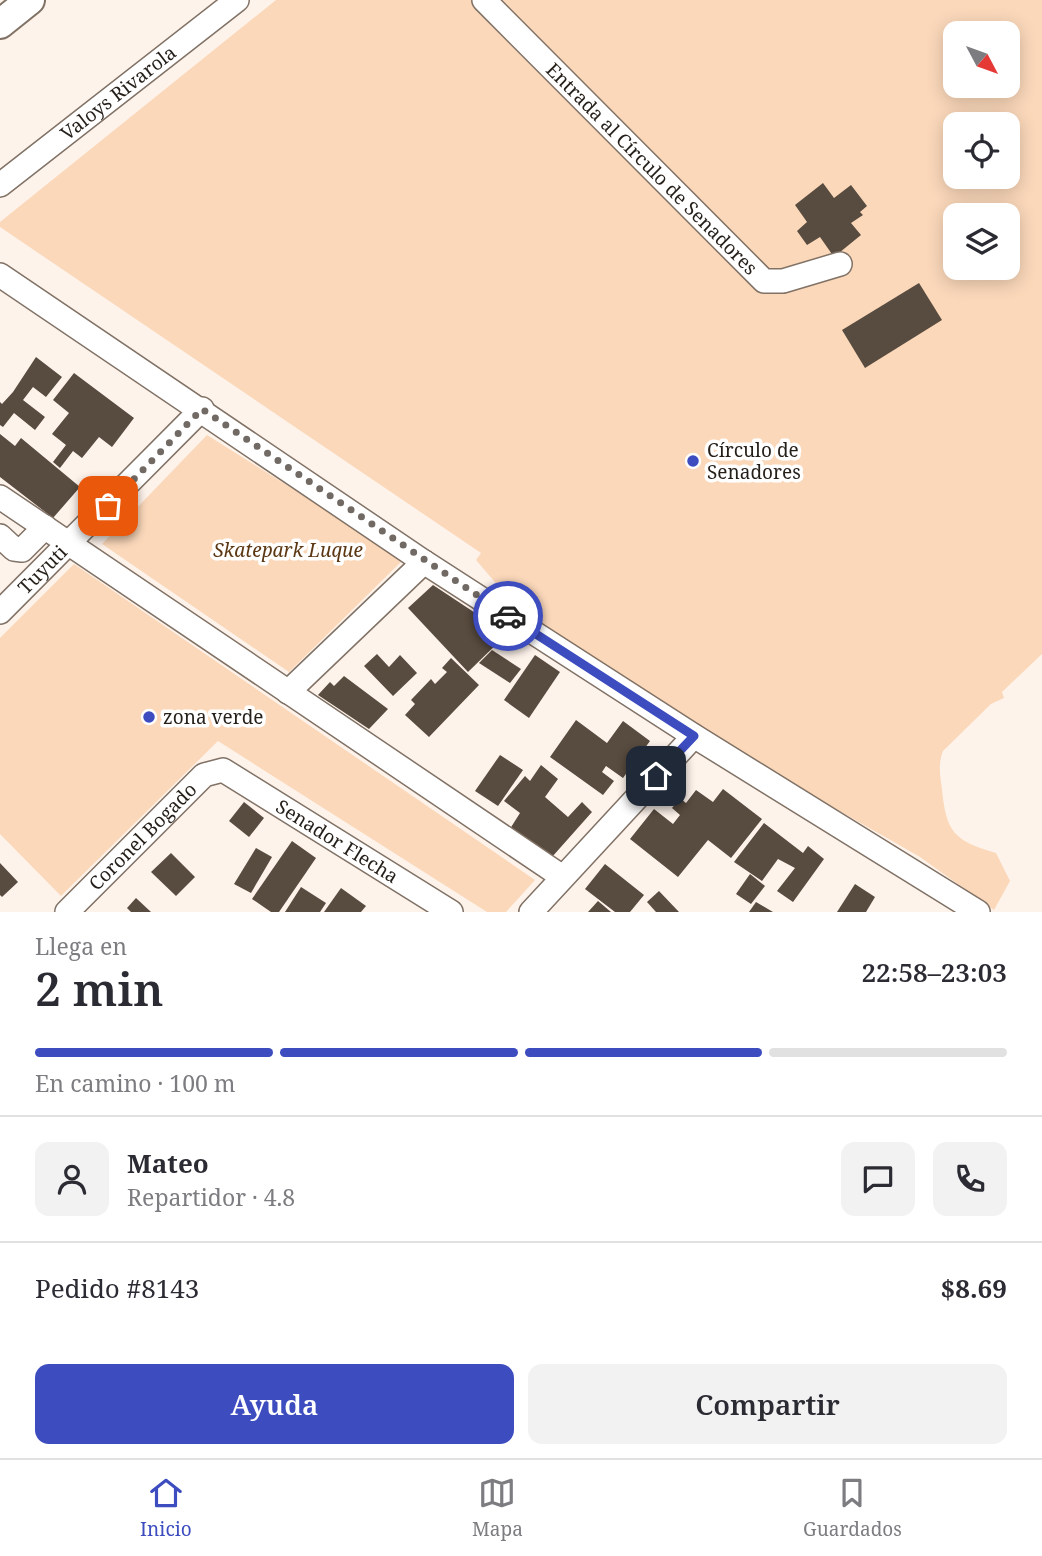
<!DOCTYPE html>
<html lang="es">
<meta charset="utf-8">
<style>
:root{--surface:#fff;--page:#f2f2f3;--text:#2b2b33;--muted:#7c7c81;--line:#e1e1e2;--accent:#3d4cbf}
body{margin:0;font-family:"Noto Serif",serif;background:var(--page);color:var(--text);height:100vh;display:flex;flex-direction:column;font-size:26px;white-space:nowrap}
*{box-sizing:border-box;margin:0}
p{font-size:23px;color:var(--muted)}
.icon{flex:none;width:38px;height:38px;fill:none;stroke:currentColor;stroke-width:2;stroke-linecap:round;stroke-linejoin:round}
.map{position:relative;height:912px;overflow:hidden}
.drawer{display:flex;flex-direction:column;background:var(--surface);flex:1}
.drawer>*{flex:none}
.needle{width:46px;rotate:131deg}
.fabs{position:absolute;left:943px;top:21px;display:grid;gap:14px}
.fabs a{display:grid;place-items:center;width:77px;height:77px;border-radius:14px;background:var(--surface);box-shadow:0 4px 18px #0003;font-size:35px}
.pin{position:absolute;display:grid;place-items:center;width:60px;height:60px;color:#fff;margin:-30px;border-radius:14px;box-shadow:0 4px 10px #0006}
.courier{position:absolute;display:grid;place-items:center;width:70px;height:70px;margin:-35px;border:5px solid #3d4cbf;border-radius:50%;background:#fff;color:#222;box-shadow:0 2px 9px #0007}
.overview em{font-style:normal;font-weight:600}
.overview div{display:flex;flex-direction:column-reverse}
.overview{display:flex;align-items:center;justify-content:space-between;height:119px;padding:0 35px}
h1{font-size:46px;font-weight:600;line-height:52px}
.bar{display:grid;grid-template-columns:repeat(4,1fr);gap:10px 7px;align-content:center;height:84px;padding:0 35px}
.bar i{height:9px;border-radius:5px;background:var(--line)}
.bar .current{background:var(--accent)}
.bar p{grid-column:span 4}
.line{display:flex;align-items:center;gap:18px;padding:0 35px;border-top:2px solid var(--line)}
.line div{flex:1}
.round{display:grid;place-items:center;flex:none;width:74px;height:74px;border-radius:14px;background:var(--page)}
.cta{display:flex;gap:14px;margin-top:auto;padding:14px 35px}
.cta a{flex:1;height:80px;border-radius:14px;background:var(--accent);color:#fff;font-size:28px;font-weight:600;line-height:80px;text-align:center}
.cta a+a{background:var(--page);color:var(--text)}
.dock{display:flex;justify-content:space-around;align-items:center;height:98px;border-top:2px solid var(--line);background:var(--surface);font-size:19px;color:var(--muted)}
.dock a{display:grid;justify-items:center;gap:4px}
.dock .current{color:var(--accent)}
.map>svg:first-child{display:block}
.green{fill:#fbd8ba;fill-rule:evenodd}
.building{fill:#584b3f}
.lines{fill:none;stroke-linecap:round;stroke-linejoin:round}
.minor-casing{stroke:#817266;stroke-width:26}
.major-casing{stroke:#817266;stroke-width:32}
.minor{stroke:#fff;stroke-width:23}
.major{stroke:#fff;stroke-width:28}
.done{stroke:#716963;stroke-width:7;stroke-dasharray:0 12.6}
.route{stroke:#3d4cbf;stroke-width:9}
.poi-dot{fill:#3d4cbf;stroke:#fff;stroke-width:2.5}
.labels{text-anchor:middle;stroke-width:7;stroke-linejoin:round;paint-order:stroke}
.street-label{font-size:19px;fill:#251f1a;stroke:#fff}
.poi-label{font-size:19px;fill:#251f1a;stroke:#fff;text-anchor:start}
.park-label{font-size:19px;font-style:italic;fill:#5b3713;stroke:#fff}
</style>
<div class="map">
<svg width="1042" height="912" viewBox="0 0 1042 912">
<rect width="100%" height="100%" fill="#fef3eb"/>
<g class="green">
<path d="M276 0H1042V654L1002 692 1004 698 991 704 943 751C938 764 940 775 942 789 946 832 954 841 996 853L1010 881 994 910 920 857 782 778 540 628 517 608 476 560 481 553 0 227V222ZM956 33H1008V86H956ZM956 124H1008V177H956ZM956 215H1008V268H956Z"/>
<polygon points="207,435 404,559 289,672 102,544"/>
<polygon points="74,564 535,880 506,912 487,912 218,741 61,896 0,834 0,638"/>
</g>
<g class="building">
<polygon points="823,183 834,198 851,185 867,206 860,212 863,215 851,223 861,235 834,257 820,237 807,245 797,231 807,222 795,205"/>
<polygon points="919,283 942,320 865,368 842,330"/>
<polygon points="36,357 62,377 46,397 33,387 23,400 45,417 35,430 14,413 3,427 0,425 0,402 2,404 13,392"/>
<polygon points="74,373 134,418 112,447 99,437 82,458 73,451 60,468 53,462 66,445 52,434 69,413 53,400"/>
<polygon points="0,434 15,446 21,438 80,487 53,518 0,477"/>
<polygon points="433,585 507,634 468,672 408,608"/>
<polygon points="492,650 521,669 510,683 479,663"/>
<polygon points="377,654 389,667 400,655 417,673 393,696 364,666"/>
<polygon points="535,655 560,672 529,718 504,700"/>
<polygon points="451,658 479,685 429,737 405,715 415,704 411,700 431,679 435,684 447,672 442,668"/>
<polygon points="344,676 388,709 369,729 318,695 330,682 334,686"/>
<polygon points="576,720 607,743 623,721 650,741 623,778 606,766 602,772 614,781 603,795 550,757"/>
<polygon points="500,755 523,770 498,806 475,791"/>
<polygon points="541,765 558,779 545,797 568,817 582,802 592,812 552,857 508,832 520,813 504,801 525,776 530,781"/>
<polygon points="723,789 762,819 731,858 708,840 678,877 630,839 654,809 673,824 680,815 672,808 680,798 686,803 696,790 713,802"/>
<polygon points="244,802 264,818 249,837 229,821"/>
<polygon points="764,823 803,853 808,846 824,859 793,902 777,891 795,868 778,859 762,881 734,862"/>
<polygon points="292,841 316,858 279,912 271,912 252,899"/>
<polygon points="256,848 272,857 251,893 234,884"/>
<polygon points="171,853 195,877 176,896 151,872"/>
<polygon points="0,863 18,882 2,897 0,895"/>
<polygon points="605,864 644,895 630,912 615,912 585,889"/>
<polygon points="750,874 765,886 751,904 736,894"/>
<polygon points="855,884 875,897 866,912 837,912"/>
<polygon points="301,887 326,903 320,912 285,912"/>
<polygon points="341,888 366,906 361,912 324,912"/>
<polygon points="659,891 679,912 656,912 647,902"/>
<polygon points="136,898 151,912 131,912 127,908"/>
<polygon points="598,901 611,912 588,912"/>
<polygon points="756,902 773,912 749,912"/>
</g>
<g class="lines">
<defs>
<g id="minor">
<path id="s1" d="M484 0 764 281H783L840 264"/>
<path id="s2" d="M0 185 237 0"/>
<polyline points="0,275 424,562 694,736 978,912"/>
<polyline points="0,497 561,876"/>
<polyline points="0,536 14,549 22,550 45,527"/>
<path id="s3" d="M0 612 202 409"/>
<polyline points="288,692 424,562"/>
<path id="s4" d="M67 912 204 775 223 770 451 912"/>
<polyline points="531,912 694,736"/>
</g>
<polyline id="major" points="0,24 30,0"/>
</defs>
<use href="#minor" class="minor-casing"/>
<use href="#major" class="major-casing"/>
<use href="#minor" class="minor"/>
<use href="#major" class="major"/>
</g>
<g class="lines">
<polyline class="done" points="108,506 202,409 508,616"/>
<polyline class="route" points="508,616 694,736 656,776"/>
</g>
<g class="poi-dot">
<circle cx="693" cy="461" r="7"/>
<circle cx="149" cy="717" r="7"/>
</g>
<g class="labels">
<g class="street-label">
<text dy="7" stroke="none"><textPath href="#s2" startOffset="150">Valoys Rivarola</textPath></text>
<text dy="7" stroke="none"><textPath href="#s1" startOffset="238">Entrada al Círculo de Senadores</textPath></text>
<text dy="7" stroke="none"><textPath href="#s3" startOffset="60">Tuyuti</textPath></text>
<text dy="7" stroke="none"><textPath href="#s4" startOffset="107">Coronel Bogado</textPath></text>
<text dy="7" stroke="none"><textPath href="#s4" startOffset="348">Senador Flecha</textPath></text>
</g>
<g class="poi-label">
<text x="707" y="457">Círculo de<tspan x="707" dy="22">Senadores</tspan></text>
<text x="163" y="724">zona verde</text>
</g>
<g class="park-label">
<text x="288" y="557">Skatepark Luque</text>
</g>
</g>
</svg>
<div class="fabs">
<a><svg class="needle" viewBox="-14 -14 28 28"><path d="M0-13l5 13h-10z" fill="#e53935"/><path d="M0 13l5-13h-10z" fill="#7c7c81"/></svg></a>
<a><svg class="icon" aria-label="locate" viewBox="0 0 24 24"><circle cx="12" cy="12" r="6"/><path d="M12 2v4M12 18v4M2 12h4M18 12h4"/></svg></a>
<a><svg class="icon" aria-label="layers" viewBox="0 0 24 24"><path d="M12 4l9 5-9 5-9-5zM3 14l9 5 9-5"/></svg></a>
</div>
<div class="pin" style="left:108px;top:506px;background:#ea580c"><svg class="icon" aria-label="bag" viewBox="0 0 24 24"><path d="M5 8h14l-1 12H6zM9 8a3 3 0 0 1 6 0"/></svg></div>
<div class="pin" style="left:656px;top:776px;background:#1f2937"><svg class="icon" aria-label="home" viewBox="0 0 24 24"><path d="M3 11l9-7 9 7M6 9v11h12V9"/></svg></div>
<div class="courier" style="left:508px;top:616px"><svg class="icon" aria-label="car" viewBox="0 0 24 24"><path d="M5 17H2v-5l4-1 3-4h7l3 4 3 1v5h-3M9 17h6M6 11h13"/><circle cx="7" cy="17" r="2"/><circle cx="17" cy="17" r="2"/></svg></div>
</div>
<section class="drawer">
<div class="overview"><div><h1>2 min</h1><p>Llega en</p></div><em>22:58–23:03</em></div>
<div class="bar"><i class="current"></i><i class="current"></i><i class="current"></i><i></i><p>En camino · 100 m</p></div>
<div class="line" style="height:126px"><a class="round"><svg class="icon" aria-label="person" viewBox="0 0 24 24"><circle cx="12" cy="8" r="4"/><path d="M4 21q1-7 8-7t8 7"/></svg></a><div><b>Mateo</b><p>Repartidor · 4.8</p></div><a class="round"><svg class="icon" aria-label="chat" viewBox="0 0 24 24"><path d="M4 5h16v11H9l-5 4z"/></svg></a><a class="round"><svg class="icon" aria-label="phone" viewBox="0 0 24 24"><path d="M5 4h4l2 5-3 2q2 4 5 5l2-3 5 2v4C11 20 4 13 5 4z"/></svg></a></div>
<div class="line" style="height:91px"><div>Pedido #8143</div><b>$8.69</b></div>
<div class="cta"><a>Ayuda</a><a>Compartir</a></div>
</section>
<nav class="dock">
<a class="current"><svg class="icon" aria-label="home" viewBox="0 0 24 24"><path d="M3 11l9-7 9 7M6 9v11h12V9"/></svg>Inicio</a>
<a><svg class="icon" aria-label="map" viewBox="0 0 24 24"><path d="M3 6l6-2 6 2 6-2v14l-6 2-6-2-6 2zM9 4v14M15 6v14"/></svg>Mapa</a>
<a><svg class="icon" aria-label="saved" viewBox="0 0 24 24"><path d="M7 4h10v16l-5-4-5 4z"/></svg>Guardados</a>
</nav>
